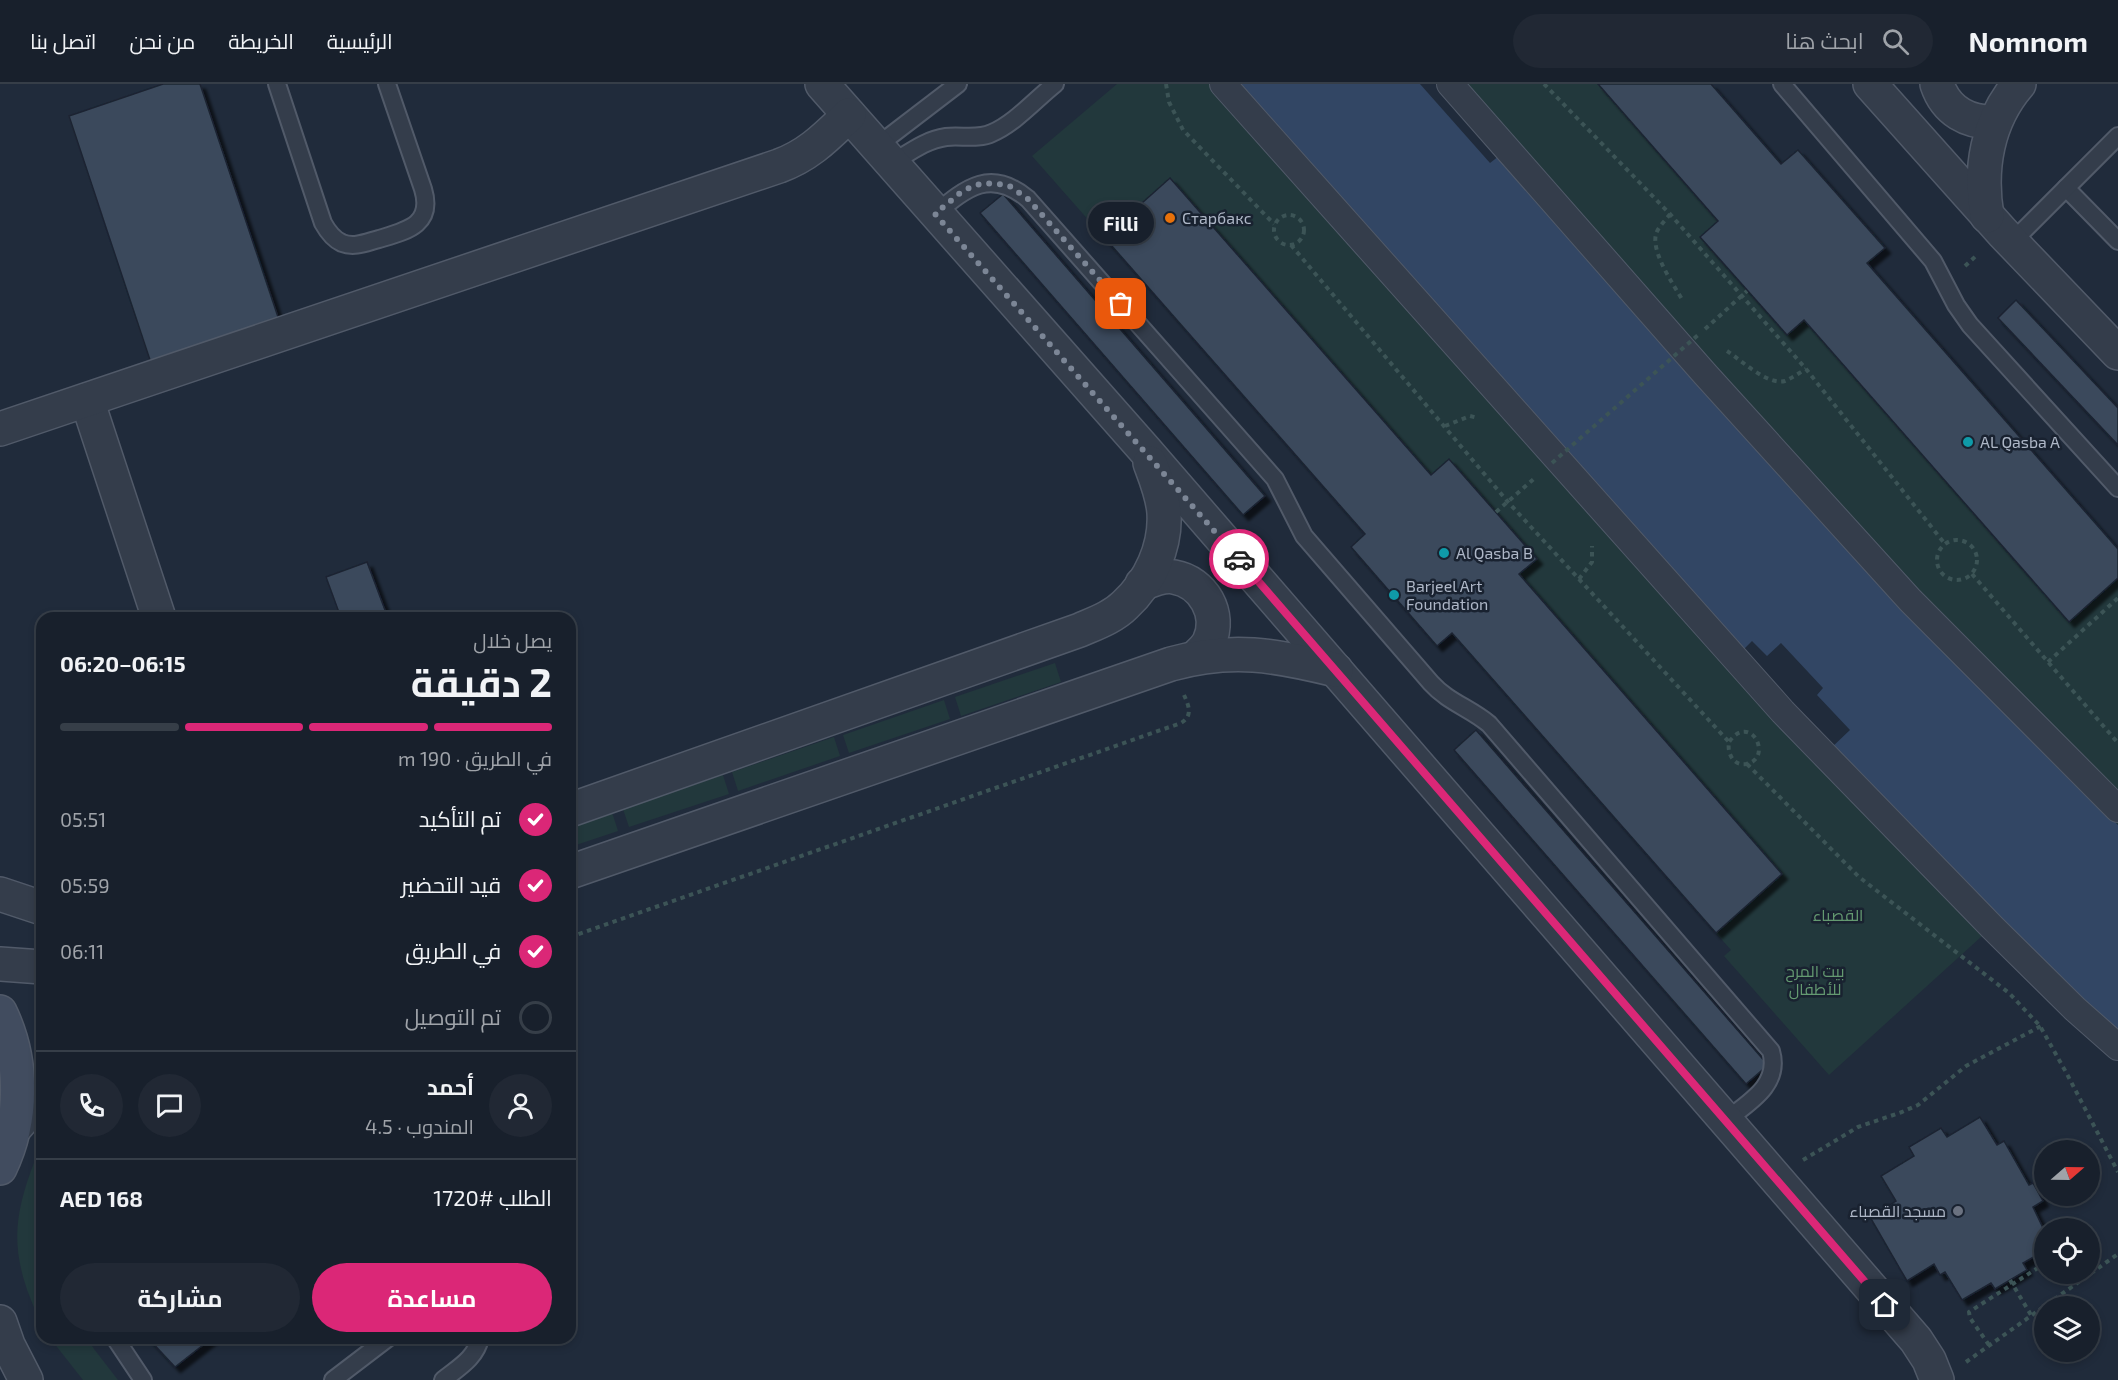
<!DOCTYPE html>
<html lang="ar">
<meta charset="utf-8">
<style>
:root{--surface:#18202c;--page:#212834;--text:#f1f3f6;--muted:#9fa3a9;--line:#363e48;--accent:#db2777}
body{margin:0;font-family:"Exo 2",Cairo,sans-serif;background:var(--page);color:var(--text);direction:rtl;height:100vh;display:flex;flex-direction:column;font-size:22px;white-space:nowrap}
*{box-sizing:border-box;margin:0}
p{font-size:20px;color:var(--muted)}
.icon{flex:none;width:33px;height:33px;fill:none;stroke:currentColor;stroke-width:2;stroke-linecap:round;stroke-linejoin:round}
.map{position:relative;flex:1;overflow:hidden;direction:ltr}
.details{position:absolute;left:36px;top:528px;width:540px;height:732px;display:flex;flex-direction:column;background:var(--surface);border-radius:18px;box-shadow:0 3px 9px #0003,0 0 0 2px var(--line);direction:rtl}
.details>*{flex:none}
.needle{width:39px;rotate:70deg}
.fabs{position:absolute;left:2034px;top:1056px;display:grid;gap:12px}
.fabs a{display:grid;place-items:center;width:66px;height:66px;border-radius:50%;background:var(--surface);box-shadow:0 3px 9px #0003,0 0 0 2px var(--line);font-size:30px}
.pin{position:absolute;display:grid;place-items:center;width:51px;height:51px;color:#fff;margin:-26px;border-radius:12px;box-shadow:0 3px 9px #0006}
.courier{position:absolute;display:grid;place-items:center;width:60px;height:60px;margin:-30px;border:4px solid #db2777;border-radius:50%;background:#fff;color:#222;box-shadow:0 2px 8px #0007}
.bubble{position:absolute;height:42px;border-radius:21px;background:var(--surface);box-shadow:0 3px 9px #0003,0 0 0 2px var(--line);font-size:20px;font-weight:700;line-height:42px;text-align:center;direction:rtl}
.head em{font-style:normal;font-weight:700}
.head div{display:flex;flex-direction:column-reverse}
.head{display:flex;align-items:center;justify-content:space-between;height:102px;padding:0 24px}
h1{font-size:39px;font-weight:700;line-height:45px}
.bar{display:grid;grid-template-columns:repeat(4,1fr);gap:9px 6px;align-content:center;height:72px;padding:0 24px}
.bar i{height:8px;border-radius:4px;background:var(--line)}
.bar .selected{background:var(--accent)}
.bar p{grid-column:span 4}
.line{display:flex;align-items:center;gap:15px;padding:0 24px;border-top:2px solid var(--line)}
.line div{flex:1}
.round{display:grid;place-items:center;flex:none;width:63px;height:63px;border-radius:32px;background:var(--page)}
ol{padding:0 24px;list-style:none}
li{display:flex;align-items:center;gap:18px;height:66px}
li p{margin-inline-start:auto}
li .icon{padding:6px;border-radius:50%;background:var(--accent);color:#fff;stroke-width:4}
li:last-child{color:var(--muted)}
li i{width:33px;height:33px;border:3px solid var(--line);border-radius:50%}
.button{display:flex;gap:12px;margin-top:auto;padding:12px 24px}
.button a{flex:1;height:69px;border-radius:36px;background:var(--accent);color:#fff;font-size:24px;font-weight:700;line-height:69px;text-align:center}
.button a+a{background:var(--page);color:var(--text)}
header{display:flex;align-items:center;gap:36px;box-sizing:border-box;height:84px;padding:0 30px;background:var(--surface);border-bottom:2px solid var(--line)}
header strong{font-size:28px}
nav{display:flex;gap:33px;margin-inline-start:auto;font-size:21px}
.search{width:420px;height:54px;background:var(--page);display:flex;align-items:center;gap:15px;box-sizing:border-box;padding:0 21px;border-radius:33px;color:var(--muted);font-size:22px}
.map>svg:first-child{display:block}
.green{fill:#22383c}
.water{fill:#324664}
.pier{fill:#202b3b}
.building{fill:#3b495b;stroke:#1b2432;stroke-width:1.5;filter:url(#shadow)}
.lines{fill:none;stroke-linecap:round;stroke-linejoin:round}
.service-casing{stroke:#515a69;stroke-width:20}
.pedestrian-casing{stroke:#515a69;stroke-width:28}
.minor-casing{stroke:#515a69;stroke-width:36}
.tertiary-casing{stroke:#515a69;stroke-width:36}
.secondary-casing{stroke:#515a69;stroke-width:36}
.path{stroke:#3c5456;stroke-width:4;stroke-dasharray:4.5 4.5;stroke-linecap:butt}
.service{stroke:#343d4b;stroke-width:16}
.pedestrian{stroke:#343d4b;stroke-width:26}
.minor{stroke:#343d4b;stroke-width:33}
.tertiary{stroke:#343d4b;stroke-width:33}
.secondary{stroke:#414c5f;stroke-width:33}
.path-bridge{stroke:#3c5456;stroke-width:4;stroke-dasharray:4.5 4.5;stroke-linecap:butt}
.done{stroke:#7c8696;stroke-width:6;stroke-dasharray:0 10.8}
.route{stroke:#db2777;stroke-width:8}
.food-dot{fill:#e8710a;stroke:#192230;stroke-width:2}
.culture-dot{fill:#0f9aa8;stroke:#192230;stroke-width:2}
.worship-dot{fill:#6b7280;stroke:#192230;stroke-width:2}
.labels{text-anchor:middle;stroke-width:5;stroke-linejoin:round;paint-order:stroke}
.poi-label{font-size:16px;fill:#aeb7c7;stroke:#192230;text-anchor:start}
.park-label{font-size:16px;fill:#649a71;stroke:#192230}
</style>
<header>
<strong>Nomnom</strong>
<div class="search"><svg class="icon" aria-label="search" viewBox="0 0 24 24"><circle cx="10" cy="10" r="6"/><path d="M15 15l6 6"/></svg>ابحث هنا</div>
<nav><a>الرئيسية</a><a>الخريطة</a><a>من نحن</a><a>اتصل بنا</a></nav>
</header>
<div class="map">
<svg width="2118" height="1296" viewBox="0 0 2118 1296">
<defs>
<filter id="shadow"><feDropShadow dx="5.5" dy="5.5" stdDeviation="1.5" flood-color="#0009"/></filter>
</defs>
<rect width="100%" height="100%" fill="#202b3b"/>
<g class="green">
<polygon points="1117,0 1237,0 1992,843 1829,991 1724,872 1731,866 1452,550 1437,562 1351,463 1365,450 1032,72"/>
<polygon points="1436,0 1711,0 1781,80 1798,66 1885,164 1868,180 2118,465 2118,741 1966,591 1767,377"/>
<polygon points="1055,579 1061,598 961,632 955,613"/>
<polygon points="944,616 950,635 849,669 843,651"/>
<polygon points="834,653 840,672 738,707 732,688"/>
<polygon points="723,691 729,710 629,743 623,725"/>
<polygon points="612,728 618,747 570,763 570,742"/>
<path d="M42 1059V1241C7 1168 11 1133 42 1059Z"/>
<polygon points="50,1254 87,1254 94,1265 118,1296 83,1296"/>
</g>
<polygon class="water" points="1237,0 1436,0 1767,377 1966,591 2118,741 2118,948 2069,903 1830,665"/>
<g class="pier">
<polygon points="1420,0 1436,0 1499,72 1490,79"/>
<polygon points="1752,557 1767,572 1781,559 1823,604 1817,611 1850,646 1830,665 1741,568"/>
</g>
<g class="building">
<polygon points="163,0 200,0 279,236 151,279 69,32"/>
<polygon points="1598,0 1711,0 1781,80 1798,66 1885,164 1867,179 2118,465 2118,494 2069,538 1804,236 1787,251 1700,153 1718,137"/>
<polygon points="1170,94 1431,391 1449,375 1537,475 1519,490 1782,790 1716,849 1452,549 1437,562 1351,463 1365,450 1104,153"/>
<polygon points="1003,110 1265,412 1243,431 980,129"/>
<polygon points="2016,216 2118,324 2118,361 1998,234"/>
<polygon points="367,478 388,534 341,534 326,493"/>
<polygon points="1476,646 1768,981 1746,1000 1454,666"/>
<polygon points="1980,1033 1997,1061 2004,1057 2029,1101 2033,1099 2043,1117 2033,1123 2044,1146 2044,1167 2023,1179 2027,1186 1995,1205 1991,1199 1962,1216 1945,1188 1940,1191 1934,1180 1907,1197 1870,1133 1896,1117 1881,1092 1914,1072 1909,1063 1941,1044 1947,1053"/>
<polygon points="148,1254 212,1254 175,1283"/>
</g>
<g class="lines">
<defs>
<g id="service">
<path d="M277 0 323 139C328 148 333 155 342 159 355 164 367 158 379 155 406 147 434 141 423 105L387 0"/>
<polyline points="1782,0 1933,177 1956,221 1970,241 2118,404"/>
<polyline points="877,62 958,0"/>
<path d="M892 79C909 69 925 56 946 53 961 51 978 56 992 49 1014 40 1036 15 1055 0"/>
<polyline points="2066,104 2118,157"/>
<path d="M935 130C967 103 991 84 1028 115L1275 395 1304 452 1431 599C1448 618 1470 624 1489 640L1771 967C1781 1001 1748 1019 1725 1037"/>
<polyline points="2012,158 2118,52"/>
<polyline points="115,1254 143,1296"/>
<polyline points="333,1296 388,1254"/>
<path d="M443 1296C458 1284 476 1274 480 1254"/>
</g>
<g id="pedestrian">
<polyline points="1223,0 1783,628 1992,843 2075,925 2118,963"/>
<polyline points="1450,0 1705,290 1910,516 2118,725"/>
</g>
<g id="minor">
<polyline points="822,0 1145,366 1916,1256 1929,1276 1937,1296"/>
<polyline points="1870,0 2003,149 2118,269"/>
<path d="M1937 0C1946 27 1968 39 1995 38"/>
<path d="M1987 132C1979 85 1987 37 2019 0"/>
<polyline points="87,316 159,534"/>
<path d="M0 345 779 82C809 71 826 53 849 31"/>
<path d="M1142 500C1152 496 1163 491 1174 493 1203 498 1222 530 1209 558 1206 564 1200 569 1196 573"/>
<path d="M570 726 1080 546C1096 539 1113 533 1125 521 1150 498 1166 463 1164 429 1163 412 1156 395 1150 379"/>
<path d="M570 788 1171 580C1232 563 1275 571 1336 586"/>
<polyline points="0,810 42,824"/>
<polyline points="0,880 42,883"/>
<polyline points="14,1045 42,1013"/>
</g>
<polyline id="tertiary" points="0,1238 8,1261 26,1296"/>
<path id="secondary" d="M0 928C24 977 23 1036 0 1084"/>
</defs>
<use href="#service" class="service-casing"/>
<use href="#pedestrian" class="pedestrian-casing"/>
<use href="#minor" class="minor-casing"/>
<use href="#tertiary" class="tertiary-casing"/>
<use href="#secondary" class="secondary-casing"/>
<g class="path">
<polyline points="1166,0 1169,18 1183,46 1274,140"/>
<polyline points="1544,0 1670,130 1806,285 1945,460"/>
<path d="M1670 130C1666 136 1658 143 1656 150 1651 169 1674 201 1683 217"/>
<circle cx="1289" cy="146" r="15"/>
<path d="M1291 161 1508 418 1729 658C1727 669 1733 682 1746 680 1774 675 1751 627 1729 658"/>
<polyline points="1965,182 1977,171"/>
<polyline points="1705,245 1747,207"/>
<path d="M1727 267C1741 276 1768 302 1785 297 1792 294 1799 289 1806 285"/>
<polyline points="1445,342 1470,332 1478,334"/>
<polyline points="1496,428 1536,393"/>
<circle cx="1957" cy="476" r="20"/>
<polyline points="1972,490 2118,659"/>
<polyline points="1579,495 1592,478 1592,462"/>
<polyline points="2048,578 2118,514"/>
<polyline points="1747,680 1859,793 2009,909 2040,942 2067,990 2118,1088"/>
<path d="M570 853 1181 639C1193 632 1189 622 1184 611"/>
<polyline points="1803,1076 1858,1043 1902,1028 1918,1021 1966,982 2041,942"/>
<polyline points="2067,1190 2073,1201"/>
<polyline points="2010,1196 2031,1231"/>
<polyline points="1989,1261 1970,1234 1969,1228 2044,1180"/>
<polyline points="1966,1278 2118,1170"/>
</g>
<use href="#service" class="service"/>
<use href="#pedestrian" class="pedestrian"/>
<use href="#minor" class="minor"/>
<use href="#tertiary" class="tertiary"/>
<use href="#secondary" class="secondary"/>
<polyline class="path-bridge" points="1552,379 1698,251"/>
</g>
<g class="lines">
<polyline class="done" points="1121,220 1028,115 1008,101 983,99 971,103 960,109 935,130 1239,475"/>
<polyline class="route" points="1239,475 1885,1221"/>
</g>
<circle class="food-dot" cx="1170" cy="134" r="6"/>
<g class="culture-dot">
<circle cx="1968" cy="358" r="6"/>
<circle cx="1444" cy="469" r="6"/>
<circle cx="1394" cy="511" r="6"/>
</g>
<circle class="worship-dot" cx="1958" cy="1127" r="6"/>
<g class="labels">
<g class="poi-label">
<text x="1182" y="140">Старбакс</text>
<text x="1980" y="364">AL Qasba A</text>
<text x="1456" y="475">Al Qasba B</text>
<text x="1406" y="508">Barjeel Art<tspan x="1406" dy="18">Foundation</tspan></text>
<text x="1946" y="1133" text-anchor="end">مسجد القصباء</text>
</g>
<g class="park-label">
<text x="1838" y="837">القصباء</text>
<text x="1815" y="893">بيت المرح<tspan x="1815" dy="18">للأطفال</tspan></text>
</g>
</g>
</svg>
<div class="fabs">
<a><svg class="needle" viewBox="-14 -14 28 28"><path d="M0-13l5 13h-10z" fill="#e53935"/><path d="M0 13l5-13h-10z" fill="#9fa3a9"/></svg></a>
<a><svg class="icon" aria-label="locate" viewBox="0 0 24 24"><circle cx="12" cy="12" r="6"/><path d="M12 2v4M12 18v4M2 12h4M18 12h4"/></svg></a>
<a><svg class="icon" aria-label="layers" viewBox="0 0 24 24"><path d="M12 4l9 5-9 5-9-5zM3 14l9 5 9-5"/></svg></a>
</div>
<div class="pin" style="left:1121px;top:220px;background:#ea580c"><svg class="icon" aria-label="bag" viewBox="0 0 24 24"><path d="M5 8h14l-1 12H6zM9 8a3 3 0 0 1 6 0"/></svg></div>
<div class="pin" style="left:1885px;top:1221px;background:#1f2937"><svg class="icon" aria-label="home" viewBox="0 0 24 24"><path d="M3 11l9-7 9 7M6 9v11h12V9"/></svg></div>
<div class="courier" style="left:1239px;top:475px"><svg class="icon" aria-label="car" viewBox="0 0 24 24"><path d="M5 17H2v-5l4-1 3-4h7l3 4 3 1v5h-3M9 17h6M6 11h13"/><circle cx="7" cy="17" r="2"/><circle cx="17" cy="17" r="2"/></svg></div>
<div class="bubble" style="left:1088px;top:118px;width:66px">Filli</div>
<section class="details">
<div class="head"><div><h1>2 دقيقة</h1><p>يصل خلال</p></div><em>06:15–06:20</em></div>
<div class="bar"><i class="selected"></i><i class="selected"></i><i class="selected"></i><i></i><p>في الطريق · 190 m</p></div>
<ol>
<li><svg class="icon" aria-label="check" viewBox="0 0 24 24"><path d="M5 12l5 5 9-10"/></svg>تم التأكيد<p>05:51</p></li>
<li><svg class="icon" aria-label="check" viewBox="0 0 24 24"><path d="M5 12l5 5 9-10"/></svg>قيد التحضير<p>05:59</p></li>
<li><svg class="icon" aria-label="check" viewBox="0 0 24 24"><path d="M5 12l5 5 9-10"/></svg>في الطريق<p>06:11</p></li>
<li><i></i>تم التوصيل</li>
</ol>
<div class="line" style="height:108px"><a class="round"><svg class="icon" aria-label="person" viewBox="0 0 24 24"><circle cx="12" cy="8" r="4"/><path d="M4 21q1-7 8-7t8 7"/></svg></a><div><b>أحمد</b><p>المندوب · 4.5</p></div><a class="round"><svg class="icon" aria-label="chat" viewBox="0 0 24 24"><path d="M4 5h16v11H9l-5 4z"/></svg></a><a class="round"><svg class="icon" aria-label="phone" viewBox="0 0 24 24"><path d="M5 4h4l2 5-3 2q2 4 5 5l2-3 5 2v4C11 20 4 13 5 4z"/></svg></a></div>
<div class="line" style="height:78px"><div>الطلب #1720</div><b>AED 168</b></div>
<div class="button"><a>مساعدة</a><a>مشاركة</a></div>
</section>
</div>
